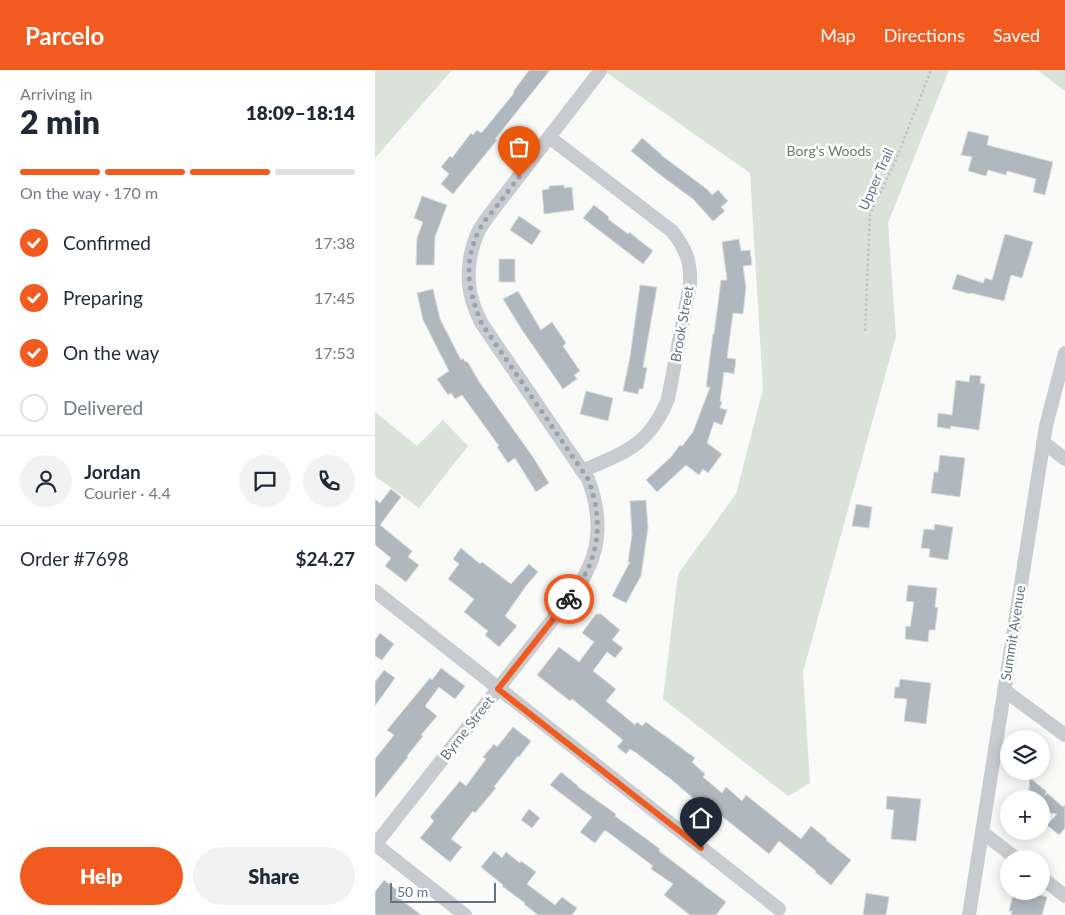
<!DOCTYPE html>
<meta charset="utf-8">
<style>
:root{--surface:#fff;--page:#f2f2f3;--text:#1f2937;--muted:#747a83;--line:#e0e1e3;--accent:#f15b20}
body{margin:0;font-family:Lato,sans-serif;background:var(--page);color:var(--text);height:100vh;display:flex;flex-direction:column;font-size:19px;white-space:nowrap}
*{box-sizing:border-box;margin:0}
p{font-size:16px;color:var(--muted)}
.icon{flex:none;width:28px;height:28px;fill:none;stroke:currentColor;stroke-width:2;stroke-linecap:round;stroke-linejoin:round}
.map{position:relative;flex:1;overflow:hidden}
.side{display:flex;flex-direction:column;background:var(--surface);width:375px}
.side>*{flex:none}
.fabs{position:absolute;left:625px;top:660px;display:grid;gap:10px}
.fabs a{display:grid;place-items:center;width:50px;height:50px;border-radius:50%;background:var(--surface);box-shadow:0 2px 12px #0003;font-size:25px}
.scale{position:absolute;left:15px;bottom:12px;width:106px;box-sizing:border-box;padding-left:5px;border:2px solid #637485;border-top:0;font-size:14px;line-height:18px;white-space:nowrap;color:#637485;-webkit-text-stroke:4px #fff;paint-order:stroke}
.pin{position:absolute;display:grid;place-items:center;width:42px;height:42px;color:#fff;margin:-51px -21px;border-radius:50% 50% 50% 0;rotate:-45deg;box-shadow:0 0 5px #0007}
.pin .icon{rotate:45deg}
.courier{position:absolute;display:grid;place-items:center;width:50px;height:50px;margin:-25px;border:4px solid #f15b20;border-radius:50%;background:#fff;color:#222;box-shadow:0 1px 6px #0007}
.summary em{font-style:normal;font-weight:800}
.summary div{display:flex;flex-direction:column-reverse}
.summary{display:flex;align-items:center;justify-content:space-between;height:85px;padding:0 20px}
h1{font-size:32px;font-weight:800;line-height:38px}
.bar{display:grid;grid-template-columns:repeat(4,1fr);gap:8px 5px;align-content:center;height:60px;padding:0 20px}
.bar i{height:6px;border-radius:4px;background:var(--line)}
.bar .selected{background:var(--accent)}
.bar p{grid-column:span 4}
.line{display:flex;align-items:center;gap:12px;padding:0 20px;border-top:1px solid var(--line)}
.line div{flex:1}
.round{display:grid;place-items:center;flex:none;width:52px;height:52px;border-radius:26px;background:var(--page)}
ol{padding:0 20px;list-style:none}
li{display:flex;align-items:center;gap:15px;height:55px}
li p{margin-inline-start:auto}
li .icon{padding:5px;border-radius:50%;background:var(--accent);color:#fff;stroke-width:4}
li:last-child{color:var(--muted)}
li i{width:28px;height:28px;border:2px solid var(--line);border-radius:50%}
.action{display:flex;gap:10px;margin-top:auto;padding:10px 20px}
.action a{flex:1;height:58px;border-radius:30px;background:var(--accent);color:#fff;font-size:20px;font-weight:800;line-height:58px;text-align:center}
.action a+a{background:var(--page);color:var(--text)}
header{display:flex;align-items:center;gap:30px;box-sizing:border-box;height:70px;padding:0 25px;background:var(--accent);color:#fff}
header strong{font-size:24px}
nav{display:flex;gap:28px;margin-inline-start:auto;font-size:18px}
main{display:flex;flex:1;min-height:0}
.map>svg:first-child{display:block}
.green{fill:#dbe2d8}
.building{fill:#b0b8bf;stroke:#dcdcda}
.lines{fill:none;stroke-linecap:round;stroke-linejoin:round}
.path{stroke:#c1c4c6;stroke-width:2.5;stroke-dasharray:2.5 2.5;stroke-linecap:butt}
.minor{stroke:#c8ccd0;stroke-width:14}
.done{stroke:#98a3ad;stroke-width:5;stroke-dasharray:0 9}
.route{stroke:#f15b20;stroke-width:6}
.labels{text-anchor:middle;stroke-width:5;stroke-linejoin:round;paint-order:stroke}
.park-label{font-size:14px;fill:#667c62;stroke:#fff}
.street-label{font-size:14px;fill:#637485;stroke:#fff}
</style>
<header>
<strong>Parcelo</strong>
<nav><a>Map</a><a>Directions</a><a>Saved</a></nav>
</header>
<main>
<section class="side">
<div class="summary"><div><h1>2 min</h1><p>Arriving in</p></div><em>18:09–18:14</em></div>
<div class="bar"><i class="selected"></i><i class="selected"></i><i class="selected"></i><i></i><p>On the way · 170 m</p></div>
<ol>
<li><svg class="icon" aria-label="check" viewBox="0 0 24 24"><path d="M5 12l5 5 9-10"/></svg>Confirmed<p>17:38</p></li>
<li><svg class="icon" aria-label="check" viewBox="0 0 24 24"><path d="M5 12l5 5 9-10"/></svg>Preparing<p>17:45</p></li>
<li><svg class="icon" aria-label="check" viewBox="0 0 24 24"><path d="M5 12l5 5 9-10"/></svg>On the way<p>17:53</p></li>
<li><i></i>Delivered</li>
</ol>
<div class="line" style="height:90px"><a class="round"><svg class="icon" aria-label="person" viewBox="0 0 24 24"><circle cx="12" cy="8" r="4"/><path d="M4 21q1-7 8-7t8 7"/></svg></a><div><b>Jordan</b><p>Courier · 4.4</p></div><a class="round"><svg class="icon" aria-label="chat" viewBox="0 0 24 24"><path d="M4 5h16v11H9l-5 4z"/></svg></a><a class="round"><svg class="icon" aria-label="phone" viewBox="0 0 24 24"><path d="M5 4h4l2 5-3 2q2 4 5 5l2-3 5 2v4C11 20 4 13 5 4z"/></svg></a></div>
<div class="line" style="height:65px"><div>Order #7698</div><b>$24.27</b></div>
<div class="action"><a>Help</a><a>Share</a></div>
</section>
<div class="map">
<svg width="690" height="845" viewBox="0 0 690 845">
<rect width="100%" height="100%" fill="#fafaf8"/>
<g class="green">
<polygon points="0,0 77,0 0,88"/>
<polygon points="228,0 574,0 513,153 521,266 428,602 435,713 413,726 288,629 303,504 361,424 388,319 375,103"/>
<polygon points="662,0 690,0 690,21"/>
<polygon points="0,342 42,376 68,350 93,376 44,438 0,406"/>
</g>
<g class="building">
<polygon points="154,0 175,0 120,69 122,70 113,81 78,124 66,114 74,104 66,97 75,86 77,88 96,63 98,65 102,60 106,63 109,60 139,23 138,22"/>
<polygon points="593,61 614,66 612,75 678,92 670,125 658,122 661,109 632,101 631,105 613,100 611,106 593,101 597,87 586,85"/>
<polygon points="267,68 287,85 286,85 333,120 337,125 343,120 353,131 346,137 350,141 338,151 318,129 284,104 256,81"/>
<polygon points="189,115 189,118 197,117 199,140 169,144 167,120 174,119 174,116"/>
<polygon points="47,126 72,135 60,167 59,195 41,195 42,168 48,152 39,148"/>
<polygon points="219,135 234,147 233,149 253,164 254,162 278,181 268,194 208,148"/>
<polygon points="144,146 166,161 157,175 135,160"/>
<polygon points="630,164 658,172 647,208 636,205 629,231 596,223 595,224 577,219 582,204 608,213 610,208 617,210"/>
<polygon points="364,169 366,181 375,180 377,195 368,196 371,217 368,244 358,243 352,288 361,289 359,304 349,302 345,331 347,332 345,338 352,340 347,355 339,352 332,373 347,384 333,403 328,399 324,405 311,395 282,422 271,410 296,387 305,375 307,376 318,362 335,317 331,317 338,264 339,264 346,210 352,210 347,172"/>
<rect x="124" y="189" width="16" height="23"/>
<polygon points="265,215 282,217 268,297 272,298 268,319 264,319 263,324 248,321 255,287"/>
<polygon points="58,219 65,249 86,290 88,288 90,292 92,291 105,313 158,387 174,413 161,422 140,388 133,393 122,377 124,376 87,325 80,329 76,323 73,325 62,309 74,301 48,250 42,223"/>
<polygon points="143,221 166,260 177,252 191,273 188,276 205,301 199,305 202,309 188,319 147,260 128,229"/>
<polygon points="595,305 606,306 605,313 610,314 604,360 576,356 575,359 562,357 563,343 577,345 581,310 594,312"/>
<polygon points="211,321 238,328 233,351 205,344"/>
<polygon points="565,385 590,388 585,427 556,423 559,402 563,402"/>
<polygon points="16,419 26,427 5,455 37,481 33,487 44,495 31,512 10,496 16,488 0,475 0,429 5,433"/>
<polygon points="271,430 273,458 266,506 251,533 237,526 255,492 253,492 257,465 255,431"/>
<polygon points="481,434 497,437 494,458 477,456"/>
<polygon points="560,454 578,457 573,490 554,487 555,479 546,478 549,459 559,460"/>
<polygon points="86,478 105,494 107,492 136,514 154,494 163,502 151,516 130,546 142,556 124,577 110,565 113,561 89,542 99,529 73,509 84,494 78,489"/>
<polygon points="533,515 562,518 560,537 563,538 560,560 554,560 553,572 530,569 531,556 535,557 539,532 531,531"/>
<polygon points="221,544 226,544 245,560 237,570 248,578 240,588 232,582 218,601 241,619 231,631 260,655 262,652 267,656 271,652 320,688 317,692 330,704 328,707 347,723 351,717 367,731 371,725 426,769 436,756 452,769 451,770 476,790 456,815 440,802 441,801 404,771 394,784 343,743 340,747 297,710 260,682 255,679 251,684 242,677 248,670 197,629 195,631 162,605 184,577 204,592 219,572 207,563"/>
<polygon points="5,563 19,574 7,590 0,586 0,570"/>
<polygon points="66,598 90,616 80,629 64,617 50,636 62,646 46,665 48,666 32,686 33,687 0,728 0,689 19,665 12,660 55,608 57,610"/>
<polygon points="9,600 20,608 0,636 0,612"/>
<polygon points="525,609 556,613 551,654 529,651 532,629 519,628 520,617 524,617"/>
<polygon points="138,657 156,671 144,687 143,686 119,717 121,718 100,743 98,741 76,769 87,777 75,792 45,768 59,751 55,747 85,711 91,716 111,689 108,687 119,674 122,677"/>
<polygon points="186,702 203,716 203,717 241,744 240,746 285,779 284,781 351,832 341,845 315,845 289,825 298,814 276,799 278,796 230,760 220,773 205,762 217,747 175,715"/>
<polygon points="655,708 671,721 670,726 672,723 688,737 690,735 690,758 684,765 672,755 682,744 666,742 666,731 668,729 653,729"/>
<polygon points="512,726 546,729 541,771 516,769 519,740 511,739"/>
<polygon points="154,739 165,748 157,758 146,750"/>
<polygon points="119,781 127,788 131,782 145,793 146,791 161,802 152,814 180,835 187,827 202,838 197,845 163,845 149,834 150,833 127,816 128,815 106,797"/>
<polygon points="9,810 27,824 24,828 46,845 0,845 0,822"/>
<polygon points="639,821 649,821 672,827 667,845 636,845 637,841 634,841"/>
<polygon points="491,823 514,827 511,845 488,845"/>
</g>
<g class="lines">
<polyline class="path" points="490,261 495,144 520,92 556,0"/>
<g class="minor">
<path d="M174 67 297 161C311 179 316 191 315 214L293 329C274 376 250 382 207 401"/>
<polyline points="668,372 690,389"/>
<polyline points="0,521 404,839"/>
<polyline points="629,620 690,665"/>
<polyline points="607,762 642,789"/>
<polyline points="0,774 90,845"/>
<path d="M0 775 204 516C207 511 210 505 213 499 227 470 224 438 213 409L107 254C104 248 101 242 99 236 90 212 93 183 104 160 107 155 111 149 115 144L225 1"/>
<polyline points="666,807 690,826"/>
<polyline points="594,845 671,356 690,283"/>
</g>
</g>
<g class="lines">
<path class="done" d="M144 107C138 115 131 124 125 132 118 141 110 149 104 160 88 193 93 222 107 254L213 409C230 454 224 491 194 529"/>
<polyline class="route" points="194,529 123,619 326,778"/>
</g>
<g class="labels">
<g class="park-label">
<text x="454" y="86">Borg's Woods</text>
</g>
<g class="street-label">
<text transform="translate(501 109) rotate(-66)" y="5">Upper Trail</text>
<text transform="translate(307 254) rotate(-80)" y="5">Brook Street</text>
<text transform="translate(638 563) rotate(-81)" y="5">Summit Avenue</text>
<text transform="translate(92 658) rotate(-52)" y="5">Byrne Street</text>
</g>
</g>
</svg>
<div class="fabs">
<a><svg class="icon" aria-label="layers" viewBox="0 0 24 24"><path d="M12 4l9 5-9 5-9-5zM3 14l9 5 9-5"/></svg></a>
<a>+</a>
<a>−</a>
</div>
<div class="scale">50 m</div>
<div class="pin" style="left:144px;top:107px;background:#ea580c"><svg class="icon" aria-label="bag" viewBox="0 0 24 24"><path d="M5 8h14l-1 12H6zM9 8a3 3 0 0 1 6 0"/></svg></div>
<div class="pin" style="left:326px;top:778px;background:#1f2937"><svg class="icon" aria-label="home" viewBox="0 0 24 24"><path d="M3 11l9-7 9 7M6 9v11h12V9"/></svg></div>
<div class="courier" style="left:194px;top:529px"><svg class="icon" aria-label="bike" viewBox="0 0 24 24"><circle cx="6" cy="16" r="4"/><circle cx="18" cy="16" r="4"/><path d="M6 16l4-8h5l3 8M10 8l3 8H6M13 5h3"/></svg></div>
</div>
</main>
